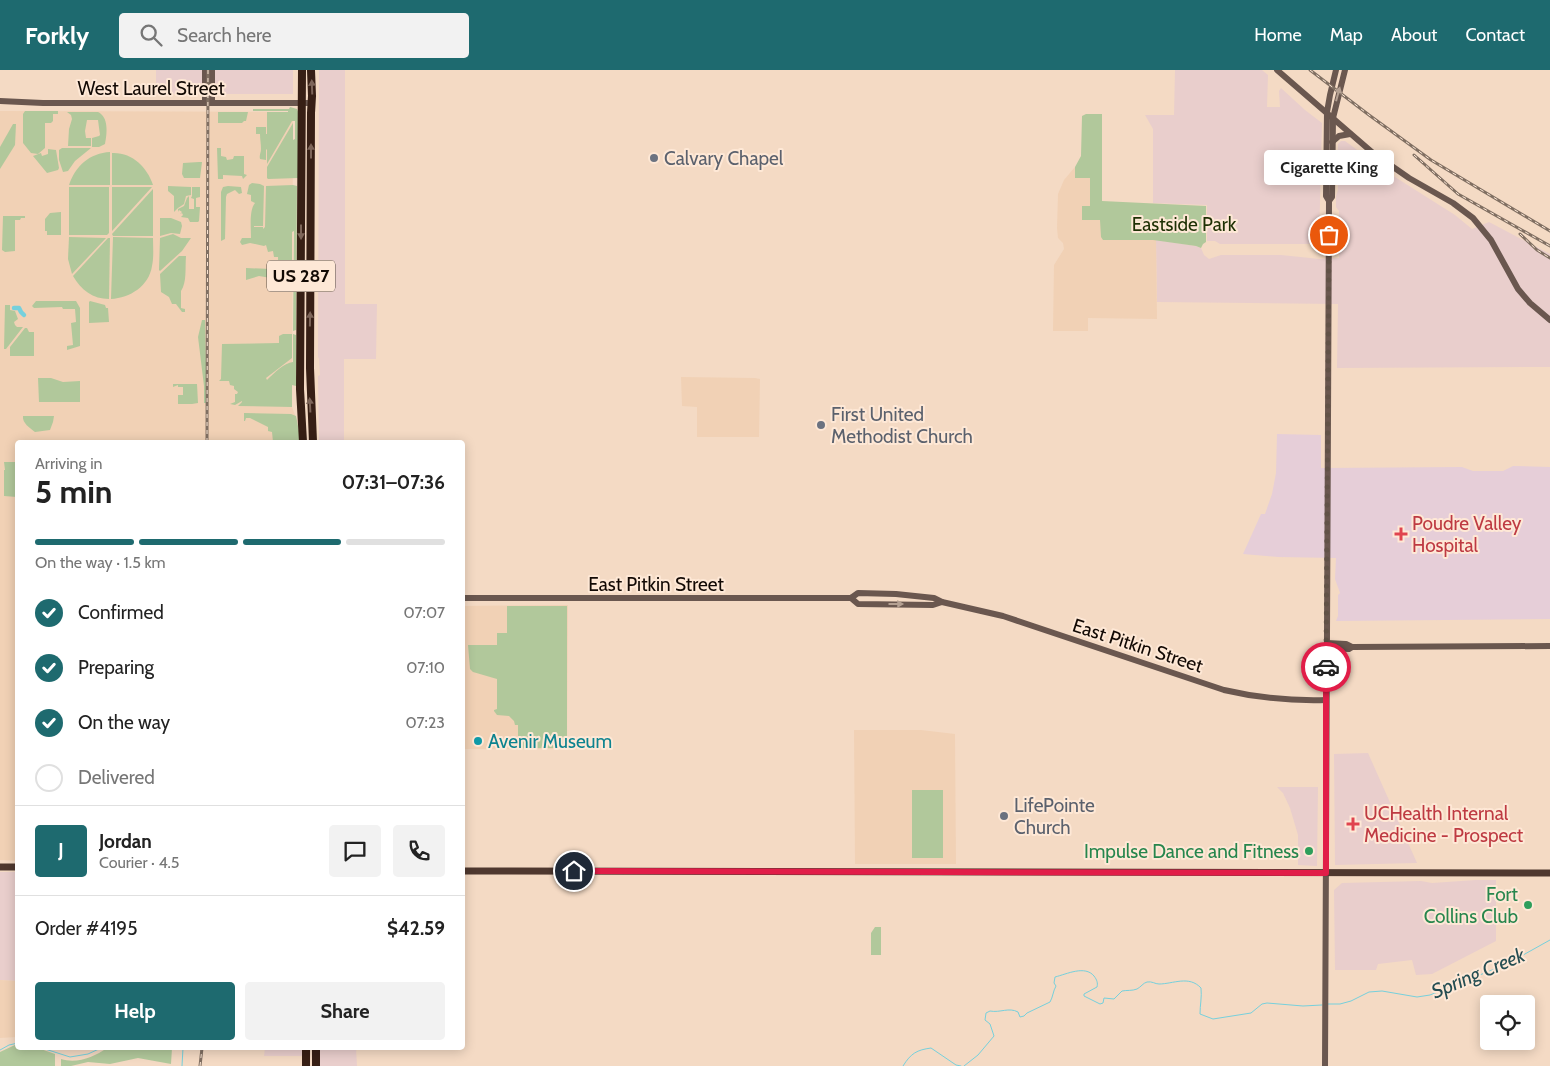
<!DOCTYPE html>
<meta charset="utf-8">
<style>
:root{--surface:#fff;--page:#f2f2f2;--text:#222;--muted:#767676;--line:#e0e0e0;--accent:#1e6a6f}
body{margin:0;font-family:Cabin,sans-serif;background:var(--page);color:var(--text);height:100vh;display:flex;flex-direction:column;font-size:19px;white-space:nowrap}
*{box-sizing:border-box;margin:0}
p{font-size:16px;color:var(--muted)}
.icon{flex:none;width:28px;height:28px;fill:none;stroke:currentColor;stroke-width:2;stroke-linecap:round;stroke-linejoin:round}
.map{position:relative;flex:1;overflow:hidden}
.panel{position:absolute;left:15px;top:370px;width:450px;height:610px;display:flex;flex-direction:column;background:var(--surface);border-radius:5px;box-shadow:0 2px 12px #0003}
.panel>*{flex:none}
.tools{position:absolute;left:1480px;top:925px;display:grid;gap:10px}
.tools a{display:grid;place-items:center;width:55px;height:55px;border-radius:5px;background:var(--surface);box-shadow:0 2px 12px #0003;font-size:25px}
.pin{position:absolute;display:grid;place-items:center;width:42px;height:42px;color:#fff;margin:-21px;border:2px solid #fff;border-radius:50%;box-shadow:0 1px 5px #0007}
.courier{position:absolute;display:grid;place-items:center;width:50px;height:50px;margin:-25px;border:4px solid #e11d48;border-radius:50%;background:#fff;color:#222;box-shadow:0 1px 6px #0007}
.bubble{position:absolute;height:35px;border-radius:5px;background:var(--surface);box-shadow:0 2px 12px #0003;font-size:16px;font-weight:800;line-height:35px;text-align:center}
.overview em{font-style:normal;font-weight:800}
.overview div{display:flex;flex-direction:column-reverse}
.overview{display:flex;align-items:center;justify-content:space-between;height:85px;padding:0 20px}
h1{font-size:32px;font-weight:800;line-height:38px}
.bar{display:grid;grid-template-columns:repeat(4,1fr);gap:8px 5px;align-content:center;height:60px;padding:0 20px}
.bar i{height:6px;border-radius:4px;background:var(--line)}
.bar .current{background:var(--accent)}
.bar p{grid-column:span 4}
.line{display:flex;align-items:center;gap:12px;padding:0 20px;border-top:1px solid var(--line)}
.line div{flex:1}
.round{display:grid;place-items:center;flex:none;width:52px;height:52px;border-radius:5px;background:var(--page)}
ol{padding:0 20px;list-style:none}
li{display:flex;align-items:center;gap:15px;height:55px}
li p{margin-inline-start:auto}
li .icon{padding:5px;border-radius:50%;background:var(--accent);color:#fff;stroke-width:4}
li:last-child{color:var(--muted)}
li i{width:28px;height:28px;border:2px solid var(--line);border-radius:50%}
.action{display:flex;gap:10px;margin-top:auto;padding:10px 20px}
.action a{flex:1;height:58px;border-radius:5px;background:var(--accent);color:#fff;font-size:20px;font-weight:800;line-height:58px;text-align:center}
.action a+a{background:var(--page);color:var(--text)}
header{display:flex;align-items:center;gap:30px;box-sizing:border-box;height:70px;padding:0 25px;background:var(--accent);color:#fff}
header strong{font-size:24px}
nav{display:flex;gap:28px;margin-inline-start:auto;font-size:18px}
.search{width:350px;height:45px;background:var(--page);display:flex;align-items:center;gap:12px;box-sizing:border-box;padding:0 18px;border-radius:5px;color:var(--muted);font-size:19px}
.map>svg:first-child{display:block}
.commercial{fill:#e9cecc}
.built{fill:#f1d1b5}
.medical{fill:#e6ced8}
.green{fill:#b1c89b}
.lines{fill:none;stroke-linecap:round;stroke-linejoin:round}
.stream{stroke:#76d0dc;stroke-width:1}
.canal{stroke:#76d0dc;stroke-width:4.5}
.secondary{stroke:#6a574f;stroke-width:6}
.primary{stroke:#4f382f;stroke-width:7}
.highway{stroke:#371f15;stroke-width:8}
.rail-casing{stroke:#806f62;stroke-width:3}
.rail{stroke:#fee8d6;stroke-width:1;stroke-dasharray:4;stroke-linecap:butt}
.oneway{fill:#7d6559}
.oneway2{fill:#b4a092}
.done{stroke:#615247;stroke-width:5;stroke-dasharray:0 9}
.route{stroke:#e11d48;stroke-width:6}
.worship-dot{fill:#6b7280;stroke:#fee8d6;stroke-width:2}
.health-dot{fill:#e0444e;stroke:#fee8d6;stroke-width:2}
.culture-dot{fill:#0f9aa8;stroke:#fee8d6;stroke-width:2}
.leisure-dot{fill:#2e9e5b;stroke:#fee8d6;stroke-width:2}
.labels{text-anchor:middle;stroke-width:4;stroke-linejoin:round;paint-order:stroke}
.shield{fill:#fee8d6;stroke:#594c43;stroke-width:1}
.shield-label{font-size:18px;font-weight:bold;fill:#120904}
.street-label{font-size:19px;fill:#120904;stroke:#fee8d6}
.worship-label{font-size:19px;fill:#5b616d;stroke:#fee8d6;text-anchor:start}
.park-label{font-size:19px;fill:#1e3004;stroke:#fee8d6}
.health-label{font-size:19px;fill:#be3a42;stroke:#fee8d6;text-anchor:start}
.culture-label{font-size:19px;fill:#0d838f;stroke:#fee8d6;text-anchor:start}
.leisure-label{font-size:19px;fill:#27864d;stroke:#fee8d6;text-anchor:end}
.water-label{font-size:20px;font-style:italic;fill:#244d52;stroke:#fee8d6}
</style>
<header>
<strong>Forkly</strong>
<div class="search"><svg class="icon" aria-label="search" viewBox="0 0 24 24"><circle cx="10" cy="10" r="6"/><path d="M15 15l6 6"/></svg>Search here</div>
<nav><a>Home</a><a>Map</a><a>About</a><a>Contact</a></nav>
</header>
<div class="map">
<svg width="1550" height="996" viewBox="0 0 1550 996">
<rect width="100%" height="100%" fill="#f4dac4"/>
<g class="commercial">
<rect x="156" y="0" width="137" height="24"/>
<polygon points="319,0 345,0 345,234 377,234 376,289 344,289 344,372 319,372 318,306 320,305 319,289 318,287"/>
<polygon points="1175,0 1262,0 1268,5 1267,37 1280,37 1279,21 1281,18 1305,40 1322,53 1319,172 1318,174 1220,174 1215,171 1207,171 1207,135 1153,133 1153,59 1145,45 1174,45"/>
<polygon points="1341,71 1345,71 1387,102 1455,145 1472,159 1489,152 1550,184 1550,297 1337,298 1338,234 1157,232 1156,170 1196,176 1201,178 1204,185 1209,189 1221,185 1281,185 1320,189 1339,188 1339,141 1336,137 1336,126 1338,120 1338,74"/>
<polygon points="1368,683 1417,793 1335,795 1334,684"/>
<polygon points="1277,717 1318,717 1317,796 1298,795 1298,765 1290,738 1283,723"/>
<polygon points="0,802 17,802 17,911 0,910"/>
<polygon points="1476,810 1496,810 1496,871 1432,904 1416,905 1412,890 1378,894 1376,900 1335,900 1334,820 1342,813 1421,811 1432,813"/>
<polygon points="265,978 303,978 303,986 264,986"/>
<polygon points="320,978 356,978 357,996 320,996"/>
</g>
<g class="built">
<polygon points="0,41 293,42 292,337 295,345 300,372 18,372 18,791 0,790"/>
<polygon points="1075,97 1076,108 1090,107 1090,136 1156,170 1157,249 1088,248 1088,261 1053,261 1054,195 1064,179 1063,173 1058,168 1057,158 1058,124 1064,110"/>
<polygon points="681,307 755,308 760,309 759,367 697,367 697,337 682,336"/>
<polygon points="568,535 567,679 463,679 462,536"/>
<polygon points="854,660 921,660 955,664 956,794 855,794"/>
<polygon points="0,910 17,911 17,967 0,968"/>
</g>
<polygon class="medical" points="1277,364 1321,365 1321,398 1462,397 1473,401 1503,401 1513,396 1550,397 1550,549 1336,551 1338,546 1338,525 1340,523 1335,509 1336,488 1278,487 1243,484 1261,444 1265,444 1272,424 1276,403"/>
<g class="green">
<path d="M290 37 297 39 300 47 298 49V78L299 81 300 90 298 92V108L268 109 267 108V97L293 53V70L295 69V51H292L267 94V79L266 80V90L260 89C259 85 261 83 261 79 261 74 260 69 260 64H256V57H266V64H267V42H288V41H253V39H289Z"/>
<polygon points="25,41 58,41 58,44 53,44 53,51 51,53 45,53 45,78 38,84 31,83 23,73 23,44"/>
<path d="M67 42H98C109 47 107 64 105 74L99 77H92V68L99 66 100 65 98 50H87L85 61 86 68H91V76H68L69 59 72 49 71 45Z"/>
<polygon points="218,42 248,42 246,51 244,51 242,53 218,53"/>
<polygon points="1086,44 1102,44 1102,131 1206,136 1206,172 1203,174 1201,178 1196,176 1153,170 1103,170 1101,167 1100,150 1082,150 1082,136 1090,136 1090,108 1075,108 1075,97 1081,86 1082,46"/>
<polygon points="13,54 16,54 15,75 0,99 0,77"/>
<polygon points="62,78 91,78 75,91 68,101 63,102 59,90 59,80"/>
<polygon points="217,78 221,78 221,86 226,87 227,90 233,89 234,86 244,86 244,104 247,105 243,109 242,106 223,105 223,109 218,109"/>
<polygon points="48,79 56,80 59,98 58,100 47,103 33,86 41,83 42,86 48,84"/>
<path d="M110 82V115H69C75 96 90 83 110 82Z"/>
<path d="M112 83C132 82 147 97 153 115H112Z"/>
<polygon points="199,92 202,92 200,108 184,108 182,104 183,93"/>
<path d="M252 113 260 114 264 116 263 156H254V157H263V159L265 157 266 116 293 115 297 116 296 260 293 261 294 161 292 162V192L278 191V187H274L273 181 268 182 266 175 264 176 250 173 242 175 240 172 242 168H251C251 158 249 140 255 133L251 131V125L247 124 249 115Z"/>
<polygon points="168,116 191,117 191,125 186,126 184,134 178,138 174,142 174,126 168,121"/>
<polygon points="228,116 241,117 242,123 239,124 235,120 227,124 226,127 225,169 221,171 221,122 223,117"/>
<polygon points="69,117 109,117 109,163 107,165 69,165"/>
<polygon points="112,117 152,117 112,161"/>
<polygon points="192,117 200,117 200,127 196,128 196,137 200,137 199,151 198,152 190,152 188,148 181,147 183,145 182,143 180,144 182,142 179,140 178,142 178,139 184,136 187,128 189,126 189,139 194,139 194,129 191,128 192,126"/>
<polygon points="153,119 153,166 113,166 112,164"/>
<polygon points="61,142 61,165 47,165 47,161 45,161 45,149 50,143"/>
<polygon points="3,146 25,146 25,148 21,148 20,150 15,150 15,181 5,182 2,180"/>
<polygon points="160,148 171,148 181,152 182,156 180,164 171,163 160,166"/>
<polygon points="173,164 181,168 191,168 182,181 160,201 159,200 160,168"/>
<polygon points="69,167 106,168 72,204 68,189"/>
<path d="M113 167 153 168C153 177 154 187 152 196 149 216 130 228 111 229Z"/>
<path d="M108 168H110L109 229C93 229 81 220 73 206Z"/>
<path d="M179 186H186C185 199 187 212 181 221V238L185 239V242H182L176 234H172L169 227 161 222 160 204Z"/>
<polygon points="292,193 292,221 285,220 279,217 279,194"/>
<polygon points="272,194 277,194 277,209 259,206 246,210 246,198 271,199"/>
<polygon points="36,231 76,231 80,238 80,276 67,280 67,276 73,275 71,253 76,252 75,239 63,239 62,237 34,238 32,236"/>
<polygon points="90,231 105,235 106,238 108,238 109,252 89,253 89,232"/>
<polygon points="5,235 10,235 10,240 15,241 18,249 14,252 15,255 17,257 23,257 6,279 4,279"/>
<polygon points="202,250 205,250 207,333 204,333 204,316 198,267"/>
<polygon points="25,258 27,258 29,262 34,262 34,286 10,286 10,277"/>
<path d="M283 264H292V288L266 308 267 310C274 303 284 293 293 292V264L296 265V304L298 311 296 316 292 315V337L238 336 242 332V331L235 335 230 334 235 332V324H237L238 322 234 319V316L230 315 229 311H219L221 309 222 274 279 273V266Z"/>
<polygon points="38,308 51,308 63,312 80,311 80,332 39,332"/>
<polygon points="173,314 197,314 198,333 192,334 178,334 178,325 183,325 183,317 178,317 178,315 173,317"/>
<polygon points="244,343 291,344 296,346 300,366 300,372 273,372 272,362 268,361 268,357 250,348 246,348 245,351 244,351"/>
<path d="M23 346H54L53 352 50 360 35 362C30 358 22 353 23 346Z"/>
<polygon points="4,392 17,392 17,427 4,426 4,400 5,400"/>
<polygon points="507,536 567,536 567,678 518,678 518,655 515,655 514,651 509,646 497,645 494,641 494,640 497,639 497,609 473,602 470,599 468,575 497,575 497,563 507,563"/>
<rect x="912" y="720" width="31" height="68"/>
<polygon points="875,857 881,857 881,885 871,885 871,863"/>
<polygon points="17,974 18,978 38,978 55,984 55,996 0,996 0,982"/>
<path d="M107 978H172L171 994 138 988 110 994 88 992 71 996H61V989C77 994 94 987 107 978Z"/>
</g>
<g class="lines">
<g class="stream">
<polyline points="1328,934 1340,934 1351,931 1369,922 1382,921 1417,927 1430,925 1507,894 1550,870"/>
<polyline points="42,978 70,987 88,984 101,978"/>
<polyline points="0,980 9,975 18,973"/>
<polyline points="182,996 183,978"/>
<path d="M903 996C911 983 917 980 931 978L956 995 961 996"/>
<path d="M964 996 978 985 994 966 990 954 985 950 986 943 990 941C1000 943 1009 937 1018 942L1020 947 1024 946 1027 943 1050 932C1053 927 1053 921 1056 916L1054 913 1055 907C1067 904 1085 895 1094 906 1097 910 1098 913 1097 917L1084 924V926L1100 934 1103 933 1104 928 1114 929 1122 921C1127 920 1132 921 1137 919 1141 917 1143 913 1147 912 1152 911 1155 914 1159 914 1173 914 1189 905 1201 918 1202 927 1200 935 1200 944L1213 949 1251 943 1262 934 1267 933 1303 936 1322 935"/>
</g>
<polyline class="canal" points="14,238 19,238 21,242 24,245"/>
<g class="secondary">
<polyline points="212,0 212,33"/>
<polyline points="1277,0 1373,83 1409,108 1453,133 1473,148 1491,170 1518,219 1530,233 1550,250"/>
<polyline points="0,31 43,33 312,33"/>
<polyline points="205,33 205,0"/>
<polyline points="1332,72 1339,66 1350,64"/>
<polyline points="1329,131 1326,126 1327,42 1330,25 1336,0"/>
<path d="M462 528H851L858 523 896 524 934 528 942 532 1003 546 1224 620C1258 628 1291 631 1326 630"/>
<polyline points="851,528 858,534 933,535 942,532"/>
<polyline points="1327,573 1346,574 1352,577"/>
<polyline points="1326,578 1349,579 1352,577 1550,576"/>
<polyline points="1325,996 1329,131 1332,127 1333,48 1345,0"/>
</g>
<g class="primary">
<polyline points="0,797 18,797"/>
<polyline points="462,801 1550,803"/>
</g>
<g class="highway">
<polyline points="302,0 300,319 303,372"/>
<polyline points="311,0 312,26 311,43 310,298 313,372"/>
<polyline points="316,978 316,996"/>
<polyline points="306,996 306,978"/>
</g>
<defs>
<g id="rail">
<polyline points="1310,0 1369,45 1431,90 1550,161"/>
<polyline points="1414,85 1458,124 1550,176"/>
<polyline points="1520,164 1537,180 1550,188"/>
<polyline points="207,372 208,0"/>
<polyline points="200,996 202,978"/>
</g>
</defs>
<use href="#rail" class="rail-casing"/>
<use href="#rail" class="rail"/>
</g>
<defs><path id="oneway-solid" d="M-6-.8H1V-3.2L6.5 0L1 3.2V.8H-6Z" transform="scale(1.25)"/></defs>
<g class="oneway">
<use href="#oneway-solid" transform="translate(312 17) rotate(-92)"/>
<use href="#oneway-solid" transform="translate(311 81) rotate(-90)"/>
<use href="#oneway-solid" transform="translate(301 162) rotate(90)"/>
<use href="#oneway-solid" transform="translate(310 249) rotate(-89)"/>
<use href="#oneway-solid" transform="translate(310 335) rotate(-93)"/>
</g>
<g class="oneway2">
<use href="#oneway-solid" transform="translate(1338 24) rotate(-75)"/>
<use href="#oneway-solid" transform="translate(896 534)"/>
</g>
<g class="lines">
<polyline class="done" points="1326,597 1329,165"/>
<polyline class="route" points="574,801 1326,803 1326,597"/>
</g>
<g class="worship-dot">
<circle cx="654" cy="88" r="5"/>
<circle cx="821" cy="355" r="5"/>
<circle cx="1004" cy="746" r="5"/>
</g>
<g class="health-dot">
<path d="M1398.5 456.5h5v5h5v5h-5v5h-5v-5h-5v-5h5z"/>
<path d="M1350.5 746.5h5v5h5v5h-5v5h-5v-5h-5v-5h5z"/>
</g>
<circle class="culture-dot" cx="478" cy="671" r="5"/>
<g class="leisure-dot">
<circle cx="1309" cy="781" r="5"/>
<circle cx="1528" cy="835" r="5"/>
</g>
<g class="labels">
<rect class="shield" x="267" y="190.5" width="68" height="31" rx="4"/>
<g class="shield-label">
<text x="301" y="212">US 287</text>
</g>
<g class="street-label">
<text x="151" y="25">West Laurel Street</text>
<text x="656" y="521">East Pitkin Street</text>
<text transform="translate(1138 575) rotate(18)" y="7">East Pitkin Street</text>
</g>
<g class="worship-label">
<text x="664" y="95">Calvary Chapel</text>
<text x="831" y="351">First United<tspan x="831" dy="22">Methodist Church</tspan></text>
<text x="1014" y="742">LifePointe<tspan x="1014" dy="22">Church</tspan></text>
</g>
<g class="park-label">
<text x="1184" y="161">Eastside Park</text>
</g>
<g class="health-label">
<text x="1412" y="460">Poudre Valley<tspan x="1412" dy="22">Hospital</tspan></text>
<text x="1364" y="750">UCHealth Internal<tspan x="1364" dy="22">Medicine - Prospect</tspan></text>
</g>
<g class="culture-label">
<text x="488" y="678">Avenir Museum</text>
</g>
<g class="leisure-label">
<text x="1299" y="788">Impulse Dance and Fitness</text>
<text x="1518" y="831">Fort<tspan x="1518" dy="22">Collins Club</tspan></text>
</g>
<g class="water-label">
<text transform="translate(1478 903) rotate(-23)" y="7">Spring Creek</text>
</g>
</g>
</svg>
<div class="tools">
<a><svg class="icon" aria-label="locate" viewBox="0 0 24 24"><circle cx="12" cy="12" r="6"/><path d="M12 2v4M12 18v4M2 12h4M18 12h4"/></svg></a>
</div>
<div class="pin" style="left:1329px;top:165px;background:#ea580c"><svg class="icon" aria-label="bag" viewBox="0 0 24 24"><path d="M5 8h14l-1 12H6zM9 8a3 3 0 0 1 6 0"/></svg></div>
<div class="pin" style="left:574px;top:801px;background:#1f2937"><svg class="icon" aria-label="home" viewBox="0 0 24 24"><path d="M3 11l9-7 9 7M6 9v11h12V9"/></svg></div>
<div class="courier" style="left:1326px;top:597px"><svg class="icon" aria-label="car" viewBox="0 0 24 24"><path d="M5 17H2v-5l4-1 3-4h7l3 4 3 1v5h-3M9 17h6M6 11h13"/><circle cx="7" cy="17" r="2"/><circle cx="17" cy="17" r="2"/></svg></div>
<div class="bubble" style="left:1264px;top:80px;width:130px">Cigarette King</div>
<section class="panel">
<div class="overview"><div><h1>5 min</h1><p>Arriving in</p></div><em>07:31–07:36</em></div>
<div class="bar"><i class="current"></i><i class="current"></i><i class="current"></i><i></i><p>On the way · 1.5 km</p></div>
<ol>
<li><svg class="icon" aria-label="check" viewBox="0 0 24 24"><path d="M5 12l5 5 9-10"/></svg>Confirmed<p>07:07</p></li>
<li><svg class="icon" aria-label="check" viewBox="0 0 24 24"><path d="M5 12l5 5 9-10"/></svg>Preparing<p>07:10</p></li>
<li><svg class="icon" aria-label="check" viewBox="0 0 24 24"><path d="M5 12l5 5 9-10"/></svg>On the way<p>07:23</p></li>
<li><i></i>Delivered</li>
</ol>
<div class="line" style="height:90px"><b class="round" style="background:var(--accent);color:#fff">J</b><div><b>Jordan</b><p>Courier · 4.5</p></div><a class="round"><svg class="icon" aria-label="chat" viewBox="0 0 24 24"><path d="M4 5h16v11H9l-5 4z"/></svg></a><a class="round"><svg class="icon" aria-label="phone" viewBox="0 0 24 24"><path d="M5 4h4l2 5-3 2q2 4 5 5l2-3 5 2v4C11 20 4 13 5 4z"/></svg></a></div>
<div class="line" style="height:65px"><div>Order #4195</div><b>$42.59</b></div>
<div class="action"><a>Help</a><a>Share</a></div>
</section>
</div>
